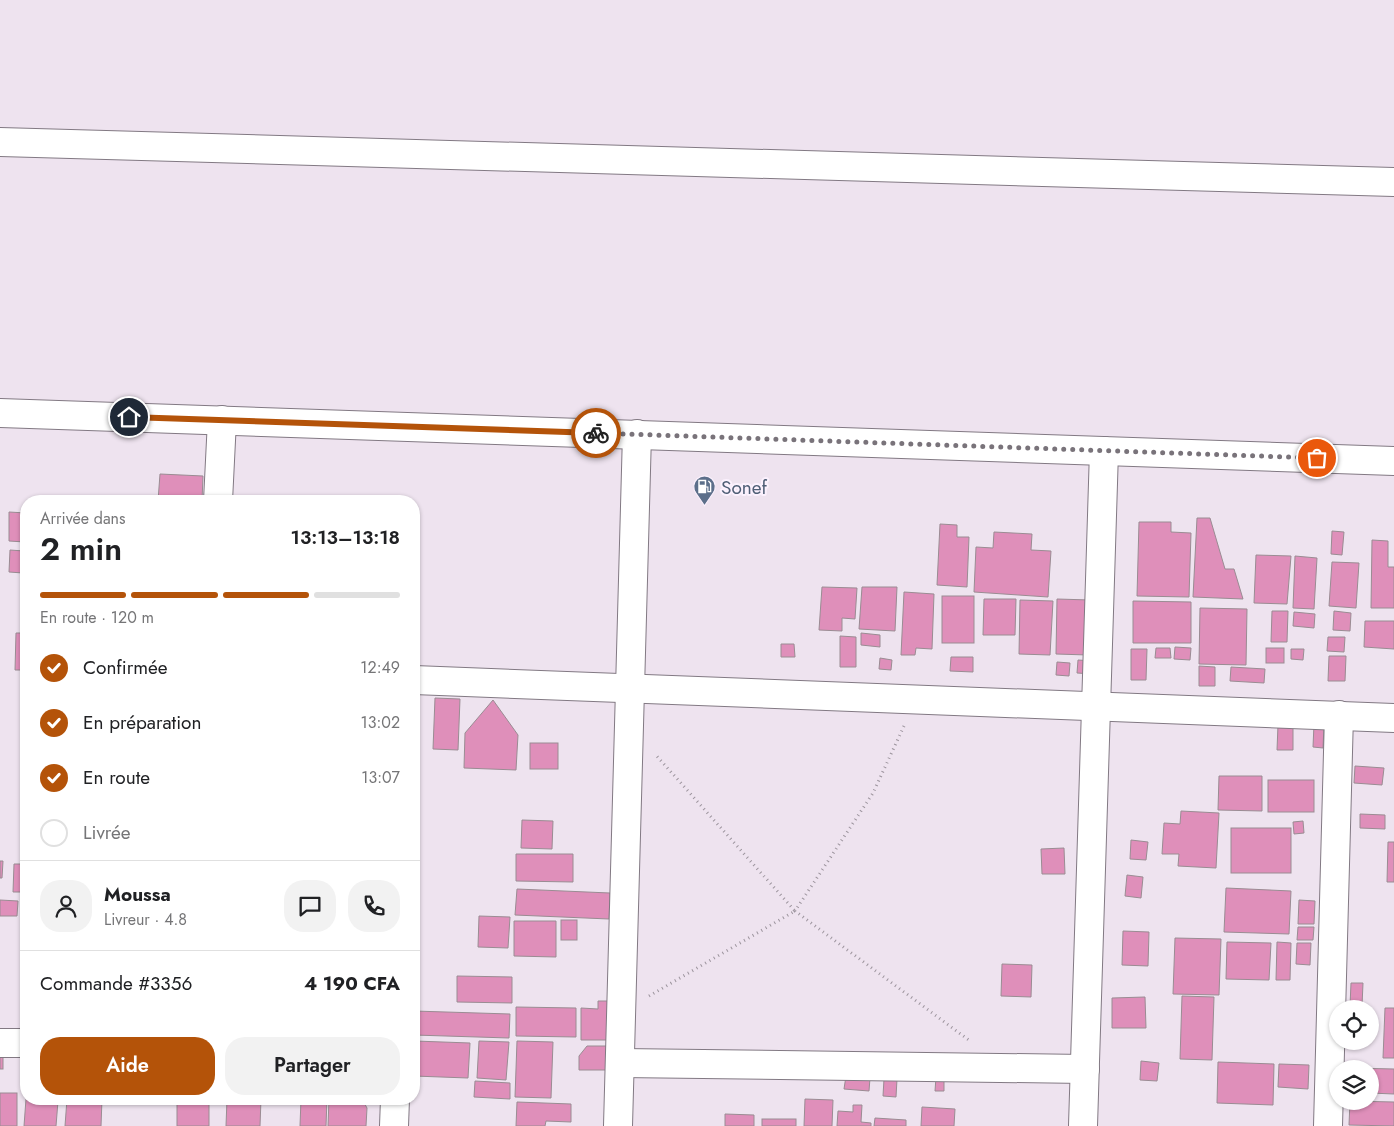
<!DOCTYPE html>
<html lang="fr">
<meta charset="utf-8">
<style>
:root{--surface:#fff;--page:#f2f2f2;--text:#202124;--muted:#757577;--line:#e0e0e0;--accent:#b45309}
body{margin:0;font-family:Jost,sans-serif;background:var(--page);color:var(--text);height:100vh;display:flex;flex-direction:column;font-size:19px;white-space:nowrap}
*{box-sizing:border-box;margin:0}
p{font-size:16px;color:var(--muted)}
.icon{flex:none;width:28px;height:28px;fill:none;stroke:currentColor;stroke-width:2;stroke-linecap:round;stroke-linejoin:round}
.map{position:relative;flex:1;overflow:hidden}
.side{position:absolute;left:20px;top:495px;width:400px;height:610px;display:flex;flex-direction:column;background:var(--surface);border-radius:20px;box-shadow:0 1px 4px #0004}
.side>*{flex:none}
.tools{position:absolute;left:1329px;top:1000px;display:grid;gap:10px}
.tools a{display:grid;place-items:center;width:50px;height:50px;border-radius:50%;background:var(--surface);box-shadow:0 1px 4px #0004;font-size:25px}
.pin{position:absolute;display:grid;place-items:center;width:42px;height:42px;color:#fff;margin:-21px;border:2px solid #fff;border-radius:50%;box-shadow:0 1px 5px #0007}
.courier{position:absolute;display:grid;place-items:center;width:50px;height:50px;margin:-25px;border:4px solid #b45309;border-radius:50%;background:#fff;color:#222;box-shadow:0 1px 6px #0007}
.overview em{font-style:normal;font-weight:600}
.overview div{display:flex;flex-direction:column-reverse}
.overview{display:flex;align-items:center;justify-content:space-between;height:85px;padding:0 20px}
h1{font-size:32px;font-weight:600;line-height:38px}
.bar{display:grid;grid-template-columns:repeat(4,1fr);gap:8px 5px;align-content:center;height:60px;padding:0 20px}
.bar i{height:6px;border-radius:4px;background:var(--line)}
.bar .on{background:var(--accent)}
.bar p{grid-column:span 4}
.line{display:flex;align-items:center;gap:12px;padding:0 20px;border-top:1px solid var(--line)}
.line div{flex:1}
.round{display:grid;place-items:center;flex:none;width:52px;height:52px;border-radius:20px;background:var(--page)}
ol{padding:0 20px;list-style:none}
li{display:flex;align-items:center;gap:15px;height:55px}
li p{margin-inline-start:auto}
li .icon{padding:5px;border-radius:50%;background:var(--accent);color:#fff;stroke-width:4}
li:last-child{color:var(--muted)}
li i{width:28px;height:28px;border:2px solid var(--line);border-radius:50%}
.action{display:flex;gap:10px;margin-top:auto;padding:10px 20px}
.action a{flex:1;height:58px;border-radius:20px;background:var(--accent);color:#fff;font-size:20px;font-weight:600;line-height:58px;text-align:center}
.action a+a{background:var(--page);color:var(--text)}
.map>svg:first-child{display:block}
.building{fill:#df8fba;stroke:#9a8c93}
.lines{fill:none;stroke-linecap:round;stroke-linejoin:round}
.minor-casing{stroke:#827983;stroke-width:30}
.path{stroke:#9c949d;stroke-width:3;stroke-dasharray:1 4;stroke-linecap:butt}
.minor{stroke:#fff;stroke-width:28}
.done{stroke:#79737a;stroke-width:5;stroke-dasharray:0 9}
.route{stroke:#b45309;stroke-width:6}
.labels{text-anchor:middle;stroke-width:4;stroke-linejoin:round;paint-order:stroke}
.service-label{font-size:19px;fill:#4e5e75;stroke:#fbf1fd;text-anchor:start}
</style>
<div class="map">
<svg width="1394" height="1126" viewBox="0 0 1394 1126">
<rect width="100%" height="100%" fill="#eee3ef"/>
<g class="building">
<polygon points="160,474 203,476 202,501 158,501"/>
<polygon points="9,512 26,513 25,542 9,541"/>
<polygon points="1197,518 1210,518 1225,569 1234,569 1243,599 1193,597"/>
<polygon points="1139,522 1171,522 1171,532 1191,533 1189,597 1137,596"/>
<polygon points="940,524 957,525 957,537 969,537 967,587 937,585"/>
<polygon points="1332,531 1344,532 1342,555 1331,554"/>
<polygon points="994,532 1032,534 1031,550 1051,551 1048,597 974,592 976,547 993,548"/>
<polygon points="1372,540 1388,541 1388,567 1394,567 1394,608 1371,608"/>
<polygon points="10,550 24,551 23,573 9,572"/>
<polygon points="1256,555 1291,556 1287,604 1254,603"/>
<polygon points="1295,556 1317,558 1314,609 1293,608"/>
<polygon points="1332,562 1359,563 1356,608 1329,606"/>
<polygon points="822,587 857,588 855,619 842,618 842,631 819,630"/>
<polygon points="862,587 897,587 895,631 859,629"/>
<polygon points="904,592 934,594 932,649 916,648 915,655 901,655"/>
<rect x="942" y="596" width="32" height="47"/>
<polygon points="984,599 1016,599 1015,635 983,635"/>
<polygon points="1057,599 1090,600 1088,655 1056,654"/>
<polygon points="1020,600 1053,601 1050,655 1019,654"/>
<polygon points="1133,601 1191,602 1191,643 1133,643"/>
<polygon points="1200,608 1247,609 1246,665 1199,664"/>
<polygon points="1272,611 1288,611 1287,642 1271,642"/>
<polygon points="1334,611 1351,613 1350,631 1333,630"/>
<polygon points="1294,612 1315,614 1314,628 1293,626"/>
<polygon points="1365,621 1394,621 1394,649 1364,647"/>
<polygon points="16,633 26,633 26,670 15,670"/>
<polygon points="861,633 880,635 880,647 861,645"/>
<polygon points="840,636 856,637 856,667 840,667"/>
<polygon points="1328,637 1345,637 1344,652 1327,651"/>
<polygon points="781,644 794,644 795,657 781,657"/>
<polygon points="1175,647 1191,648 1190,660 1174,659"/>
<polygon points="1156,648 1170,648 1171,658 1155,658"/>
<rect x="1266" y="648" width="18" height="15"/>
<polygon points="1131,649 1147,649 1146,680 1131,680"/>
<polygon points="1291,649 1304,649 1303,660 1291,659"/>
<polygon points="1329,656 1346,656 1345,681 1328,681"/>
<polygon points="951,657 973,657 973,672 950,671"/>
<polygon points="880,658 892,660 891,670 879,669"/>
<polygon points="1078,660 1094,661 1093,674 1077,673"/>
<polygon points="1057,662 1070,663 1069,676 1056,675"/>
<polygon points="1199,666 1215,667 1215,686 1199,686"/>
<polygon points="1231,667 1265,669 1264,683 1230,681"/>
<polygon points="435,698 460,699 458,750 433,749"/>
<polygon points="493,700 518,735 516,770 464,768 465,733"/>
<polygon points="1314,724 1324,725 1323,748 1313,747"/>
<polygon points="1278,725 1293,725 1293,750 1277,750"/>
<rect x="530" y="743" width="28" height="26"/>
<polygon points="1355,766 1384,768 1382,785 1354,783"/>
<polygon points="1219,776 1262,776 1262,811 1218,810"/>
<rect x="1268" y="780" width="46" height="32"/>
<polygon points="1181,811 1219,813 1216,868 1178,866 1179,854 1162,854 1164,823 1180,824"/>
<polygon points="1360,814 1385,815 1385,829 1360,828"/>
<polygon points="522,820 553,821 552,849 521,848"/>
<polygon points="1303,821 1304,833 1294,834 1293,822"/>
<rect x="1231" y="828" width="60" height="45"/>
<polygon points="1131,840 1148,842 1146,860 1130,859"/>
<polygon points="1388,842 1394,842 1394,882 1387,882"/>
<polygon points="1064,848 1065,874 1042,874 1041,849"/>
<polygon points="516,854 573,854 573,882 516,881"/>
<polygon points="0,861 3,861 2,878 0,878"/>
<polygon points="14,864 26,864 26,892 13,892"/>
<polygon points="1127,875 1143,877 1141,898 1125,896"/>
<polygon points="1226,888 1291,891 1289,934 1224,932"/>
<polygon points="517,889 610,893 609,919 515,915"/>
<polygon points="0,900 18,901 17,916 0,916"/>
<polygon points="1299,900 1315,901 1314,924 1298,924"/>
<polygon points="479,916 510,917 508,948 478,947"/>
<rect x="561" y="920" width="16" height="20"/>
<polygon points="514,921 556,921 556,957 514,956"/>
<polygon points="1298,927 1314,927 1313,940 1297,940"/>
<polygon points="1123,931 1149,932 1148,966 1122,965"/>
<polygon points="1175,938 1221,939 1219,995 1173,994"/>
<polygon points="1227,942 1271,943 1269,980 1226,979"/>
<polygon points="1277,942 1291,943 1290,980 1276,980"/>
<polygon points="1297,943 1311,943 1310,965 1296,964"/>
<polygon points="1002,964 1032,965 1031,997 1001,996"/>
<polygon points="457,976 512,977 512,1003 457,1002"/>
<polygon points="1351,983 1363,983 1362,1006 1350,1006"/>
<polygon points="1182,996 1214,997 1212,1060 1180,1059"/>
<polygon points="1145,997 1146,1028 1112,1028 1112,998"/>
<polygon points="598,1001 608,1001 608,1040 581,1040 581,1008 598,1009"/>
<polygon points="516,1007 576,1008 576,1037 516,1036"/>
<polygon points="1385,1008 1394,1008 1394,1058 1383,1058"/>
<polygon points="414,1011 510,1014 509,1038 414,1035"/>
<polygon points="415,1041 470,1043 468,1078 414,1076"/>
<polygon points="479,1041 509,1042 506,1080 477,1078"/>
<polygon points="517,1041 553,1042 551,1098 515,1097"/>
<polygon points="587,1046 607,1046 607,1070 579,1070 579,1056"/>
<rect x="0" y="1053" width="3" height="16"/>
<polygon points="1141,1061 1159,1063 1157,1081 1140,1080"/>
<polygon points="1218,1062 1274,1064 1273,1105 1217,1103"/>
<polygon points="1279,1064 1309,1065 1308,1089 1278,1087"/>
<polygon points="1353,1068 1394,1069 1394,1094 1370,1093 1370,1069"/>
<polygon points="846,1076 870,1078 869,1091 844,1089"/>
<polygon points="936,1077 944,1078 944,1091 935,1091"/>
<polygon points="884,1079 897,1079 896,1097 883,1096"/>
<polygon points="475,1081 510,1083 510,1099 474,1097"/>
<rect x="0" y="1093" width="17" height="33"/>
<polygon points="26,1099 58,1101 56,1126 24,1126"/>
<polygon points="67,1099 102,1099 101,1126 65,1126"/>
<rect x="177" y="1099" width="32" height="27"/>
<polygon points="227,1099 261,1099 260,1126 226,1126"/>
<polygon points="301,1099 327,1099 326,1126 300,1126"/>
<polygon points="329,1099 362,1099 367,1108 366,1126 328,1126"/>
<polygon points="805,1099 833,1100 832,1126 804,1126"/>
<polygon points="1350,1101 1394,1102 1394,1126 1349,1125"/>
<polygon points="517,1102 571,1104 571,1122 546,1121 545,1126 516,1126"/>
<polygon points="853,1105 862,1105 861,1122 871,1123 871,1126 837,1126 838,1111 853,1112"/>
<polygon points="922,1107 955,1109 954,1126 921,1126"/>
<polygon points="725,1114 754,1115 754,1126 725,1126"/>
<polygon points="875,1118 906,1120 906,1126 874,1126"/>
<rect x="762" y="1119" width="34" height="7"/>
</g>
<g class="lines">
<defs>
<g id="minor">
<polyline points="0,142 1394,182"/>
<polyline points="0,413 1394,461"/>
<polyline points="218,501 222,420"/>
<polyline points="414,680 1394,718"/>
<polyline points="0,1043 26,1043"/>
<polyline points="621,1063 1085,1069"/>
<polyline points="394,1126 395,1099"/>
<polyline points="618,1126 637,434"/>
<polyline points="1083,1126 1104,451"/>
<polyline points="1328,1126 1339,715"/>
</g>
</defs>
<use href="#minor" class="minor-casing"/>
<g class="path">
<polyline points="904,726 873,793 795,911 970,1041"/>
<polyline points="649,996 795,911 655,754"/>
</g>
<use href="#minor" class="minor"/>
</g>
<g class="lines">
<polyline class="done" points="596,433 1317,458"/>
<polyline class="route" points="129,417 596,433"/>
</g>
<defs>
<symbol id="fuel-pin" viewBox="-11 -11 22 30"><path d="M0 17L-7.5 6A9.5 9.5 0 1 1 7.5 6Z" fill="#5c6f8a" stroke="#fbf1fd"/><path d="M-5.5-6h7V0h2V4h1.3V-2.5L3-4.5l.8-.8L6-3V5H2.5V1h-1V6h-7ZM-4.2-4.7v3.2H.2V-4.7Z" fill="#fff"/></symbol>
</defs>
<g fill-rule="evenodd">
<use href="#fuel-pin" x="692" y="474" width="25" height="34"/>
</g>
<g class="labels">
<g class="service-label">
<text x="721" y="494">Sonef</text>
</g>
</g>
</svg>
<div class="tools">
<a><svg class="icon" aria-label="locate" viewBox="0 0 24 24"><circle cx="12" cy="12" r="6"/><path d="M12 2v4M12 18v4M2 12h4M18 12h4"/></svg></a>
<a><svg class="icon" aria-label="layers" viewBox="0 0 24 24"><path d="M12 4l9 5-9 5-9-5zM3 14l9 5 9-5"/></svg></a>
</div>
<div class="pin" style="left:1317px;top:458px;background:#ea580c"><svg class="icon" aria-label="bag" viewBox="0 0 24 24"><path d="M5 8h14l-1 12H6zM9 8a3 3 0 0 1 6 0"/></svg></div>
<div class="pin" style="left:129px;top:417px;background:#1f2937"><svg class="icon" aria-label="home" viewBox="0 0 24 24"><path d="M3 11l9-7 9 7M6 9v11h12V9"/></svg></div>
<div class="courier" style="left:596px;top:433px"><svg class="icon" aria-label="bike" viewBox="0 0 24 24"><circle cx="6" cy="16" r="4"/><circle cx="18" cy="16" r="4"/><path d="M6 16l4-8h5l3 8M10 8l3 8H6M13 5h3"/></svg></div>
<section class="side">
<div class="overview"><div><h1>2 min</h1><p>Arrivée dans</p></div><em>13:13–13:18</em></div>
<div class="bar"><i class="on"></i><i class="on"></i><i class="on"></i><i></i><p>En route · 120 m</p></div>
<ol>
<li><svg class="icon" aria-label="check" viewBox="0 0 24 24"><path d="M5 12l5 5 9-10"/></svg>Confirmée<p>12:49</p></li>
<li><svg class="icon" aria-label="check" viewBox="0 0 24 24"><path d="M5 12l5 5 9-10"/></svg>En préparation<p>13:02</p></li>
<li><svg class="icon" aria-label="check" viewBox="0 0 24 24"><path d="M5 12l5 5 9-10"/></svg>En route<p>13:07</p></li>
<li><i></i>Livrée</li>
</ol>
<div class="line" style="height:90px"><a class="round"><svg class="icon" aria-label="person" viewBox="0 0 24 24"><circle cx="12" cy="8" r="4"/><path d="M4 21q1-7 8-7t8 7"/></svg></a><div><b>Moussa</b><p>Livreur · 4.8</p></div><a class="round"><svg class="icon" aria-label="chat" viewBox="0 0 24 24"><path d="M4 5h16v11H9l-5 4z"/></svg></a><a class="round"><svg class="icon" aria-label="phone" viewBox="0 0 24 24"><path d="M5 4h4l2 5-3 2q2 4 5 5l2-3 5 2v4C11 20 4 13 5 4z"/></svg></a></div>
<div class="line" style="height:65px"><div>Commande #3356</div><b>4 190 CFA</b></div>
<div class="action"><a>Aide</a><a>Partager</a></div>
</section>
</div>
